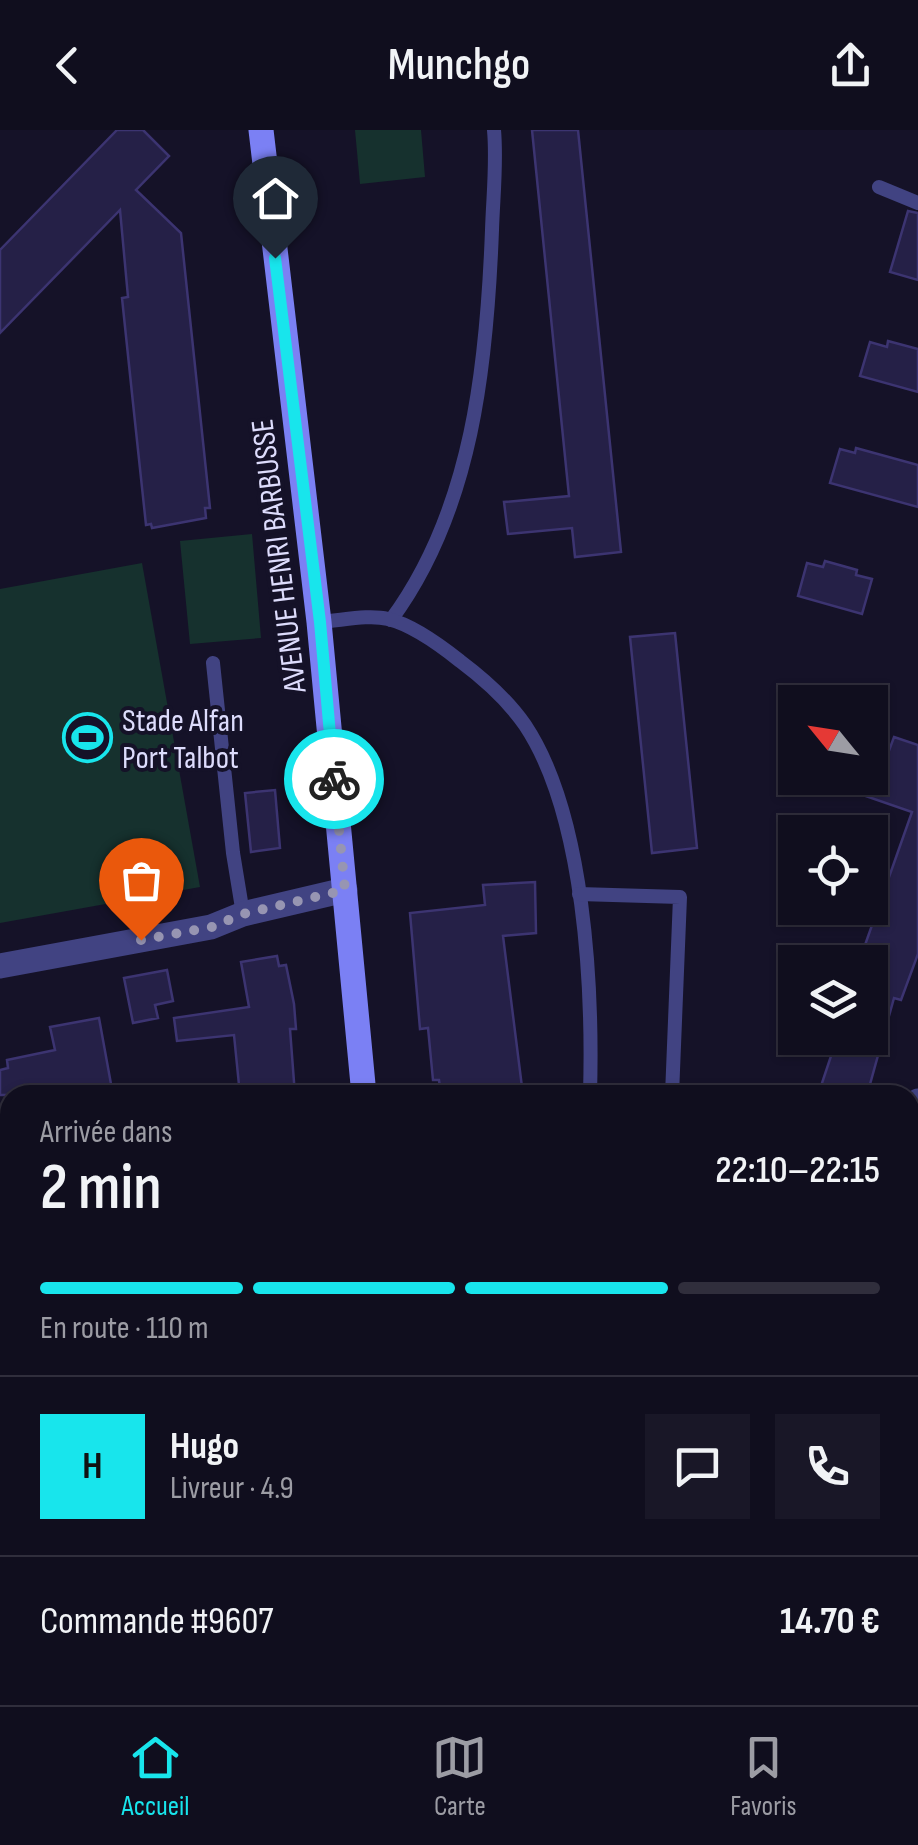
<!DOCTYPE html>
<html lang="fr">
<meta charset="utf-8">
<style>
:root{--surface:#100e1e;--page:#191727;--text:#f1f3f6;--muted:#9c9ca4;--line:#302e3c;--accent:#18e5ec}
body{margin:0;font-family:"Sofia Sans Condensed",sans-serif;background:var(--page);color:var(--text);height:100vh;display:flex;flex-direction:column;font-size:38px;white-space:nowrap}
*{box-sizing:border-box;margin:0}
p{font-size:32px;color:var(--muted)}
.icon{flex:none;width:55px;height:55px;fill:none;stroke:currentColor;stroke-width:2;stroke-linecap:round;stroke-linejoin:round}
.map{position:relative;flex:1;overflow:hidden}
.drawer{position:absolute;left:0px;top:955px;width:920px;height:620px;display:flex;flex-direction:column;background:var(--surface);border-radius:30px 30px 0 0;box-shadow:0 2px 8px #0004,0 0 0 2px var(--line)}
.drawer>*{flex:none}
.needle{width:65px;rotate:300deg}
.tools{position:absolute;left:778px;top:555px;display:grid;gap:20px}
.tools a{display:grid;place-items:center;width:110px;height:110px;border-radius:0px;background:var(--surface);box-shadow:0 2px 8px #0004,0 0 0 2px var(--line);font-size:50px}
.pin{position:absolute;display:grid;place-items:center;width:85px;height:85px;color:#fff;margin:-102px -42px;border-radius:50% 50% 50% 0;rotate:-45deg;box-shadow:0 0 10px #0007}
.pin .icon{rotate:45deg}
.courier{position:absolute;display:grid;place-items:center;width:100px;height:100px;margin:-50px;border:8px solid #18e5ec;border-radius:50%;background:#fff;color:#222;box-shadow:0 2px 12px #0007}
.head em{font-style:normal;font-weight:600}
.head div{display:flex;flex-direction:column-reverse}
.head{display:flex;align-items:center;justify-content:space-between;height:170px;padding:0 40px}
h1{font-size:65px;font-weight:600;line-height:75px}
.bar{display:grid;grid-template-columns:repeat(4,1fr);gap:15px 10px;align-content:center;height:120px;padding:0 40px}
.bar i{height:12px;border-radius:8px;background:var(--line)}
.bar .on{background:var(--accent)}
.bar p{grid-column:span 4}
.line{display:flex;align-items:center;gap:25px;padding:0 40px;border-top:2px solid var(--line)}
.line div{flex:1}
.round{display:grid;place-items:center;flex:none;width:105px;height:105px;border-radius:0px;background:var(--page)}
header{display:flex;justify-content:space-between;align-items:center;height:130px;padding:0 40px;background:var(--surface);font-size:45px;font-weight:600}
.tabs{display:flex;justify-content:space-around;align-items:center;height:140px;border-top:2px solid var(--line);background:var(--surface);font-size:28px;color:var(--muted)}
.tabs a{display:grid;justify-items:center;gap:5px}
.tabs .on{color:var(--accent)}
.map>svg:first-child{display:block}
.green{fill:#16312e}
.building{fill:#252047;stroke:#3c3471;stroke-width:2.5}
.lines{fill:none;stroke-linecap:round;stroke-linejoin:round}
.service{stroke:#414382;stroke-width:14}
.minor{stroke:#414382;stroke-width:25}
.tertiary{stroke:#414382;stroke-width:25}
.secondary{stroke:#7b80f4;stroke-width:25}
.done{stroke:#9795b2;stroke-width:10;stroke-dasharray:0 18}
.route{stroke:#18e5ec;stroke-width:12}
.labels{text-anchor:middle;stroke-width:8;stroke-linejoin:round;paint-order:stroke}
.street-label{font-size:32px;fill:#dddcfc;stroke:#151228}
.poi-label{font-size:32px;fill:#dddcfc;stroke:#151228;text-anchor:start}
</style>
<header><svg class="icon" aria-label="back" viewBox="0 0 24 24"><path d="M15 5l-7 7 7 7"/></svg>Munchgo<svg class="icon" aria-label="share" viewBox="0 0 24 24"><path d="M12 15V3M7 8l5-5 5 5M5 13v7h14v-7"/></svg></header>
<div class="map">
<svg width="918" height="1575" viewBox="0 0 918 1575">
<rect width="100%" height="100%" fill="#151228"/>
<g class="green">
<polygon points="355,0 421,0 425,47 360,54"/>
<polygon points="252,404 261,508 190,514 180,411"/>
<polygon points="142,433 200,757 0,793 0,459"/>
<polygon points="79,1565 190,1565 190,1575 78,1575"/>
</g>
<g class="building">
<polygon points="117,0 143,0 169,26 136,60 181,103 210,378 205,378 206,388 152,398 151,394 146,395 133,273 122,168 128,167 120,80 0,203 0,120"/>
<polygon points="532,0 578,0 621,422 575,427 572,398 508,404 504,372 569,366"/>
<polygon points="908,81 918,83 918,150 890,142"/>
<polygon points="888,211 918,219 918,262 860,246 870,212 887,217"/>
<polygon points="856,318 918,335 918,377 830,353 840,319 855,323"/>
<polygon points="825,431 857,440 856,445 872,449 862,484 798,466 807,433 823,437"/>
<polygon points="675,503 697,718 652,723 630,507"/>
<polygon points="894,607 918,615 918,824 901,870 894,868 867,965 818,965 837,908 870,908 870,832 859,832 912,682 825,652 826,648 879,648"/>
<polygon points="275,660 280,718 251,722 245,663"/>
<polygon points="535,752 536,803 503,806 523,965 441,965 439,950 433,950 428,898 420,899 410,783 485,775 483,755"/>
<polygon points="277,826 279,836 286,835 294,874 296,899 290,899 295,965 240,965 234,905 177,911 174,888 249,877 241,832"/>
<polygon points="167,840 173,871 155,875 158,888 133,893 124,848"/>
<polygon points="99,888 113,965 0,965 0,940 8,938 7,930 55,920 50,897"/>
</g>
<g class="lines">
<g class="service">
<polyline points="879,57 918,73"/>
<path d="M391 490C473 379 487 233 492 100 493 67 497 33 494 0"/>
<path d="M319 492C340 491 368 484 388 489 413 495 440 515 460 531 484 549 507 569 525 595 585 685 593 858 590 965"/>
<polyline points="213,533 233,723 243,784"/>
<polyline points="579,764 680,767 672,965"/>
</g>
<g class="minor">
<polyline points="0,836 211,797 243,784 345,760"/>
<polyline points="0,1142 10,1142"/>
<polyline points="910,1187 918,1188"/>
<polyline points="821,1565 878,1575"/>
</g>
<g class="tertiary">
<polyline points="910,994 918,971"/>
<polyline points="710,1575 714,1565"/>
</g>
<g class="secondary">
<polyline points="261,0 319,492 364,965"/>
<polyline points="422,1565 423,1575"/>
</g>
</g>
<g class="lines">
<polyline class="done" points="141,810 212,797 243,784 345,760 334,649"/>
<polyline class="route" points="275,128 320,492 334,649"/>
</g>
<defs>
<symbol id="stadium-ring" viewBox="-11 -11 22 22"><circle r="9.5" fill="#151228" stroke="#18e5ec" stroke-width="1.5"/><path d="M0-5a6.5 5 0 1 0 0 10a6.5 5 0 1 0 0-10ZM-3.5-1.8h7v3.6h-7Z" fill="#18e5ec"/></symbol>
</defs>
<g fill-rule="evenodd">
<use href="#stadium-ring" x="60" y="580" width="55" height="55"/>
</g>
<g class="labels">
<g class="street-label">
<text transform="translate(278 426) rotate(-97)" y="11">AVENUE HENRI BARBUSSE</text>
</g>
<g class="poi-label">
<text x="122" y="601">Stade Alfan<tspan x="122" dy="37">Port Talbot</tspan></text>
</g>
</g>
</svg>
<div class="tools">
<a><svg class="needle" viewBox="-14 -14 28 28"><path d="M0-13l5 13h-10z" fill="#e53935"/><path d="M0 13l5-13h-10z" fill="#9c9ca4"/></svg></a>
<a><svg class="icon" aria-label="locate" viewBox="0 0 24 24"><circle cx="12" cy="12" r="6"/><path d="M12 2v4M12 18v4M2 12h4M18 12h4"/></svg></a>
<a><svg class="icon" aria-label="layers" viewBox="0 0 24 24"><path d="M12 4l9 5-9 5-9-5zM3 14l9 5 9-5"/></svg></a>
</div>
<div class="pin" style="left:141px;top:810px;background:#ea580c"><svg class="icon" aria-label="bag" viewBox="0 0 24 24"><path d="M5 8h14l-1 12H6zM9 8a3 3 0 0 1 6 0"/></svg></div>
<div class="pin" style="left:275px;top:128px;background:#1f2937"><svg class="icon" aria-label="home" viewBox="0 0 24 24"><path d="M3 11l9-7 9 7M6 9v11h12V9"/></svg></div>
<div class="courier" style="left:334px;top:649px"><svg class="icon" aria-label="bike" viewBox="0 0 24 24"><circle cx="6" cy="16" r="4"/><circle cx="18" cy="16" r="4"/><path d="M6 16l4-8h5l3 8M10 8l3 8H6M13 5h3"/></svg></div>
<section class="drawer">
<div class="head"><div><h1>2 min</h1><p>Arrivée dans</p></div><em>22:10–22:15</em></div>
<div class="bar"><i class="on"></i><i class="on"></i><i class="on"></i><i></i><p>En route · 110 m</p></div>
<div class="line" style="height:180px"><b class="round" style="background:var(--accent);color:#111">H</b><div><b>Hugo</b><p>Livreur · 4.9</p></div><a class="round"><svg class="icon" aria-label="chat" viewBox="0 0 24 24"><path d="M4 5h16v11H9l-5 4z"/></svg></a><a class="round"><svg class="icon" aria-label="phone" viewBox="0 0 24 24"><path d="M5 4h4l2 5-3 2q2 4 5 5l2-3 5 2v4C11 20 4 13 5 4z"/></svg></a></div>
<div class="line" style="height:130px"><div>Commande #9607</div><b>14.70 €</b></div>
</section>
</div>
<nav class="tabs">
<a class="on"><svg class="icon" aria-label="home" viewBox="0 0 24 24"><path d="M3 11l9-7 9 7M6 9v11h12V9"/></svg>Accueil</a>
<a><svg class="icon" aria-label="map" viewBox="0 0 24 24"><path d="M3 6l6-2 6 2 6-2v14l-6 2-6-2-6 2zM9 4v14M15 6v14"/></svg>Carte</a>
<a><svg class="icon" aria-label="saved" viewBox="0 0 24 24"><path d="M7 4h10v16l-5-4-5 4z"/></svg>Favoris</a>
</nav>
